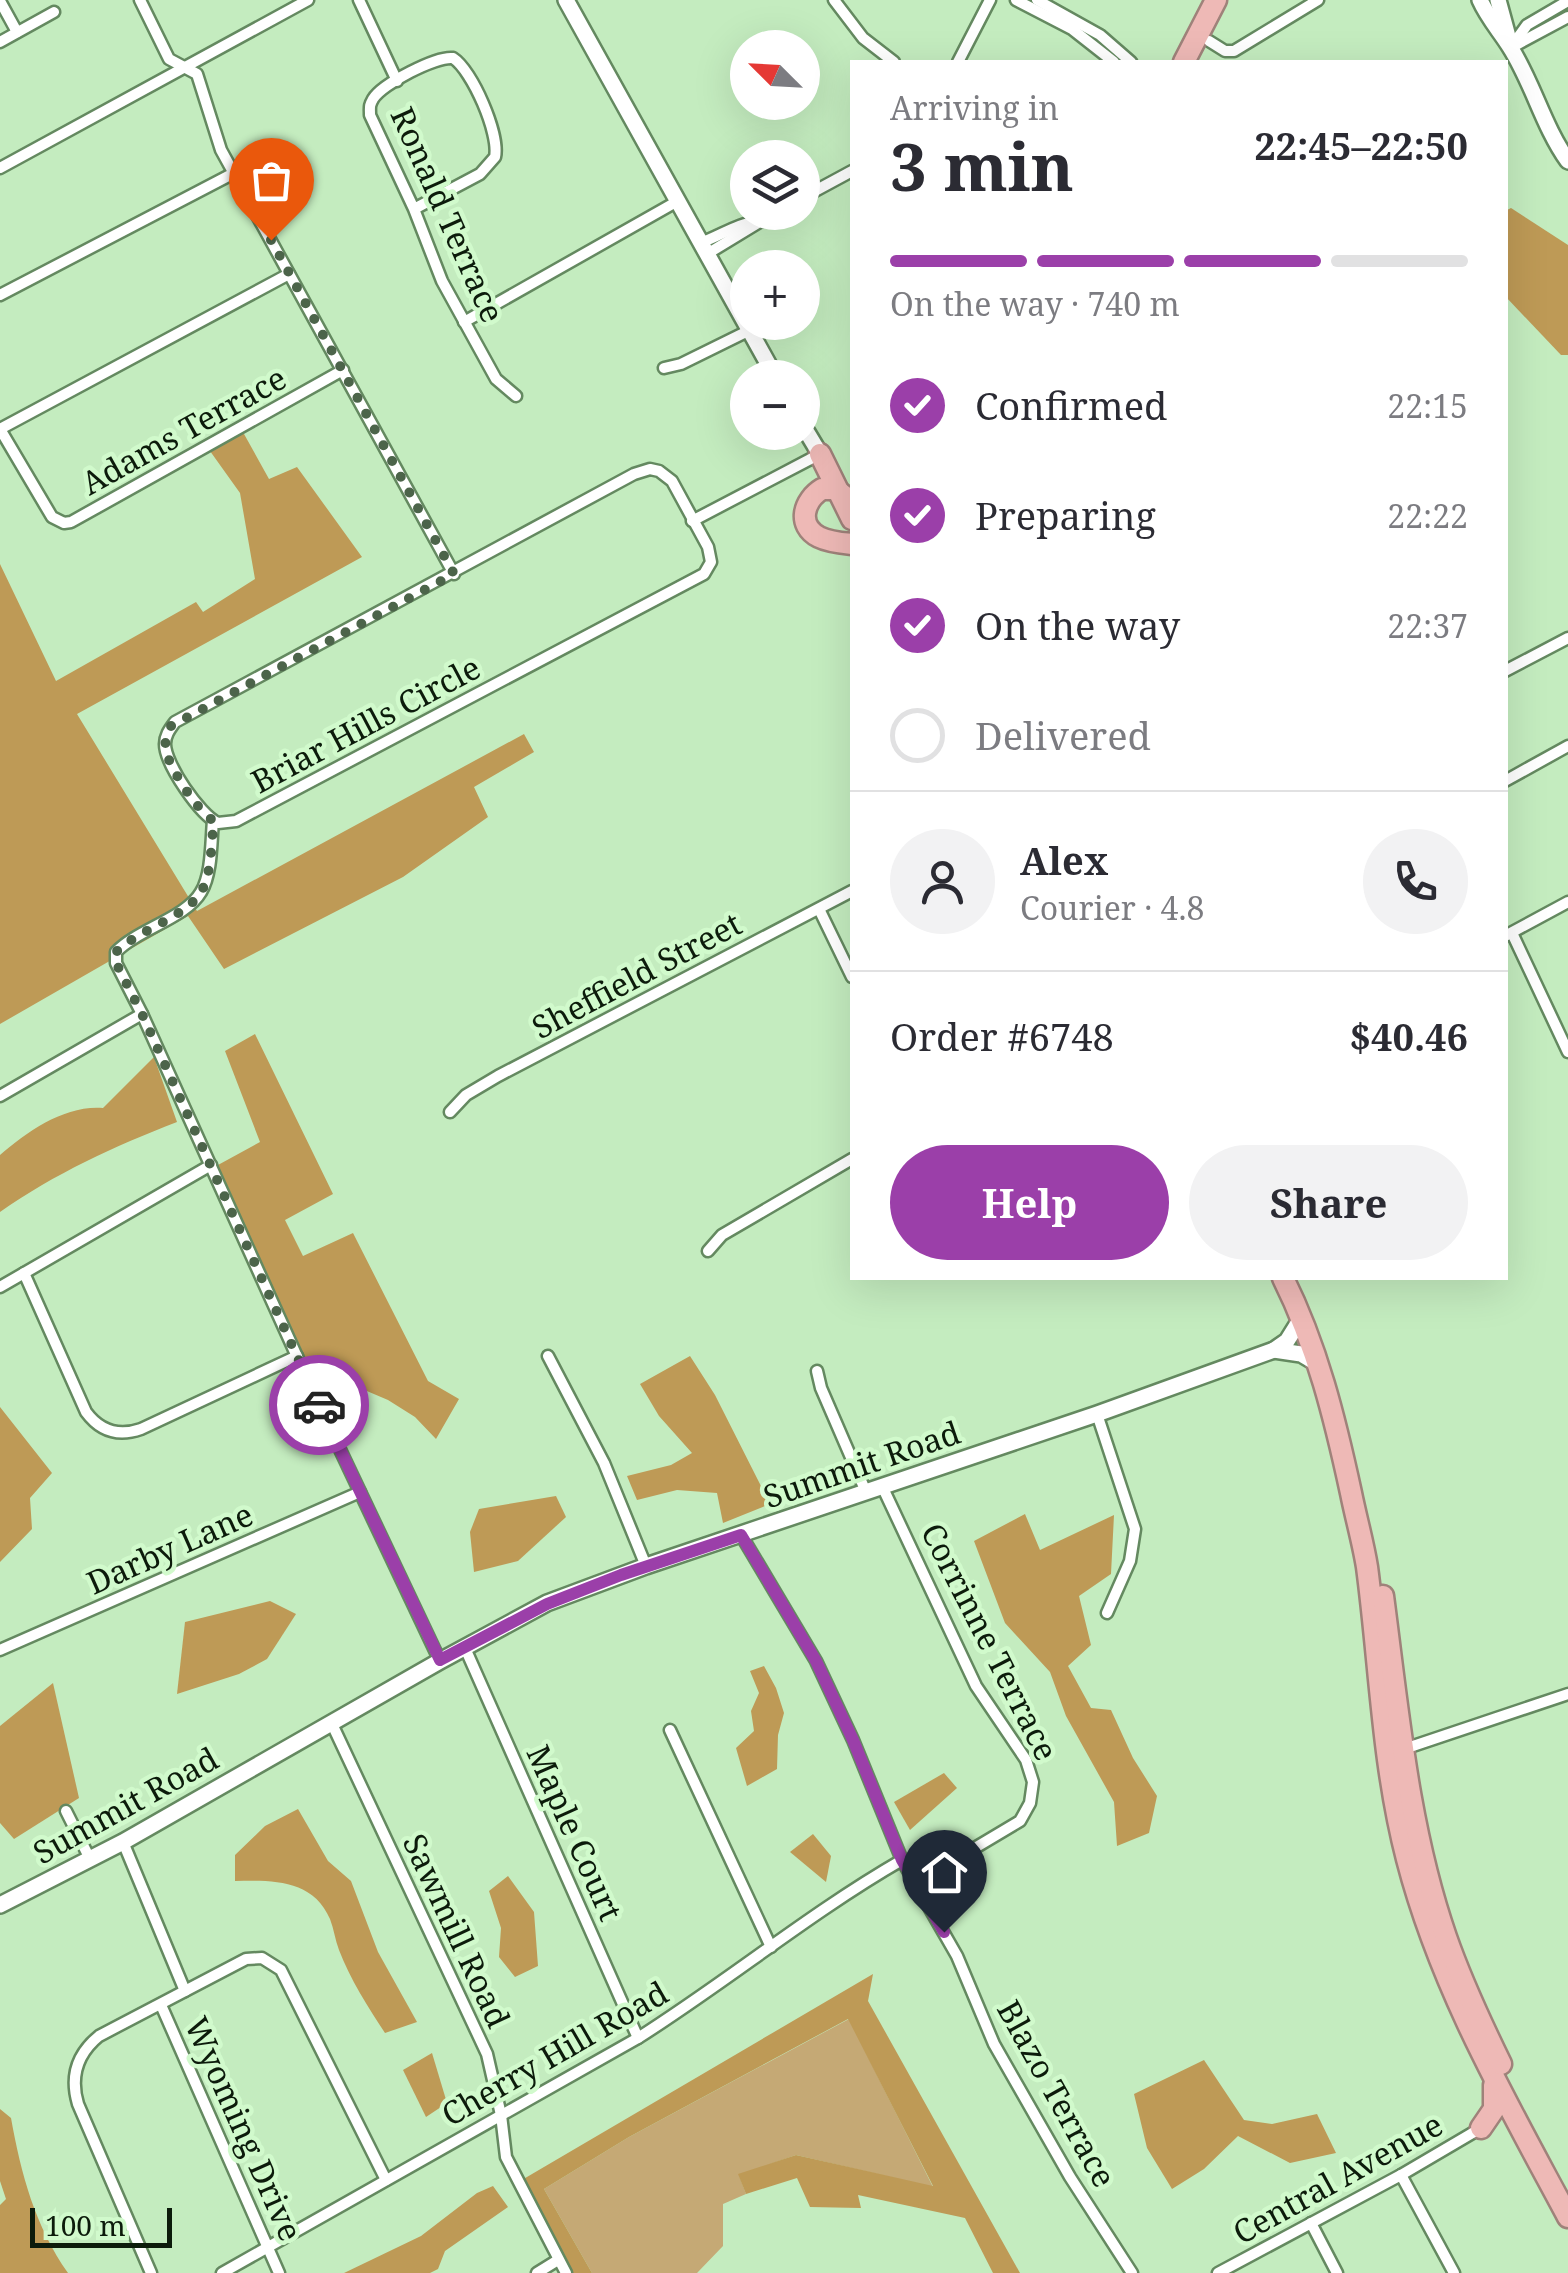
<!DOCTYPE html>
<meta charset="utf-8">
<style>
:root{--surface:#fff;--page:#f2f2f3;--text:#2b2b33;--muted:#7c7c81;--line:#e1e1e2;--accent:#9b3fa9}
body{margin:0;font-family:"Noto Serif",serif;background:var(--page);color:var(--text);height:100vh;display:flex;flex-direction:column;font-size:38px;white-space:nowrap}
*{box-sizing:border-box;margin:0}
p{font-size:32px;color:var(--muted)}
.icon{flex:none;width:55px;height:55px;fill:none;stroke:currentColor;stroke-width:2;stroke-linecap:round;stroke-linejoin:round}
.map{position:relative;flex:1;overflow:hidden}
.side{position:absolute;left:850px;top:60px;width:658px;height:1220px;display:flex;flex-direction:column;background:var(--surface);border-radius:0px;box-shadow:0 10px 40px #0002}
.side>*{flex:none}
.needle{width:65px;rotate:294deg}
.fabs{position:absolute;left:730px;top:30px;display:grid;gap:20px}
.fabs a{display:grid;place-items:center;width:90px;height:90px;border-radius:50%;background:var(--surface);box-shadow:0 10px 40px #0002;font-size:50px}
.scale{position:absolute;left:30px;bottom:25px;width:142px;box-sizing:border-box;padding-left:10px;border:5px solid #0c1b0b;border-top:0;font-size:28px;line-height:35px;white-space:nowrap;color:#0c1b0b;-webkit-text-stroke:8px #d1facc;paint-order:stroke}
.pin{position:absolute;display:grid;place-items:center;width:85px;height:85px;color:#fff;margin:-102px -42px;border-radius:50% 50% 50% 0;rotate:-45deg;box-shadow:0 0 10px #0007}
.pin .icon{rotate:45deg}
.courier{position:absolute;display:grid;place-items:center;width:100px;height:100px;margin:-50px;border:8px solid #9b3fa9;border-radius:50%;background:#fff;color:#222;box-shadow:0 2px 12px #0007}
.summary em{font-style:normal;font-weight:700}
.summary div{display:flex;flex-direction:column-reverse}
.summary{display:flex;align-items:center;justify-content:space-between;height:170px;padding:0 40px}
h1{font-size:65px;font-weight:700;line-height:75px}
.bar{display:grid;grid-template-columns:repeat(4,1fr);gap:15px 10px;align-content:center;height:120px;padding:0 40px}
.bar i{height:12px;border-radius:8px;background:var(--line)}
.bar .selected{background:var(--accent)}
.bar p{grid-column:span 4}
.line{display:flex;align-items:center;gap:25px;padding:0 40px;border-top:2px solid var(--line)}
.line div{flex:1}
.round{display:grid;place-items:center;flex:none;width:105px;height:105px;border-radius:52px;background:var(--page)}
ol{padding:0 40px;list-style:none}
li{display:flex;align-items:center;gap:30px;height:110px}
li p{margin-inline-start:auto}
li .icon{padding:10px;border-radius:50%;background:var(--accent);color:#fff;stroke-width:4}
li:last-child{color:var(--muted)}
li i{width:55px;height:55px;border:5px solid var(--line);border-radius:50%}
.action{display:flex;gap:20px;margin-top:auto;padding:20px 40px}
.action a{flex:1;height:115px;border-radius:60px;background:var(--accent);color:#fff;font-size:40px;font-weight:700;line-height:115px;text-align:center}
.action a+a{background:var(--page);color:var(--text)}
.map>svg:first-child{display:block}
.green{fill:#c5a975}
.forest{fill:#be9a56}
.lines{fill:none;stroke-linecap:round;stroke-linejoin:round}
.street-casing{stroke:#648960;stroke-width:15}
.secondary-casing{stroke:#648960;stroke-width:20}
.highway-casing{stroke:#9f827a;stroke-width:25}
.street{stroke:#fff;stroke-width:10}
.secondary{stroke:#fff;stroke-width:15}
.highway{stroke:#eeb9b6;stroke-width:20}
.done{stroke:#4c644a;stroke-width:10;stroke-dasharray:0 18}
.route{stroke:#9b3fa9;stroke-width:12}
.labels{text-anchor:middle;stroke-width:9;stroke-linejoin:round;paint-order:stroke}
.street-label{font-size:32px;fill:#0c1b0b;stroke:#d1facc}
</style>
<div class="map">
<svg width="1568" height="2273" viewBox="0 0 1568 2273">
<rect width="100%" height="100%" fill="#c4ecbf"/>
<polygon class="green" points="849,2019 933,2187 796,2155 739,2175 746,2194 723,2204 723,2246 697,2273 592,2273 544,2189 629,2137"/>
<g class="forest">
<polygon points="1511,208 1568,245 1568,355 1561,355 1505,296 1505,211"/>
<polygon points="239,425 269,479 297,467 362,557 77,714 197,911 524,734 534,752 474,787 488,817 403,877 224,969 188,916 0,1024 0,564 56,681 196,602 203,612 255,579 240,493 205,444"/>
<polygon points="255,1034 333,1194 285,1220 303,1256 353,1233 428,1381 459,1399 436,1439 415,1417 388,1400 355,1386 326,1359 306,1361 218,1165 260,1142 225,1051"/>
<path d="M154 1057 177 1122C115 1146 54 1174 0 1212V1155C28 1131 65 1105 103 1108Z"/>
<polygon points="690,1356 715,1395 770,1504 723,1523 717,1493 677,1490 637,1500 627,1476 671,1465 692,1453 659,1416 640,1384"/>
<polygon points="0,1407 52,1473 30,1498 32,1529 0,1562"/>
<polygon points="556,1496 566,1517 518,1561 474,1572 470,1532 479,1509"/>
<polygon points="1025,1514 1040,1550 1114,1515 1111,1574 1079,1596 1091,1645 1068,1666 1091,1708 1111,1710 1133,1758 1157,1796 1149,1833 1117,1846 1114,1802 1066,1716 1050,1672 1005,1623 974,1541"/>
<polygon points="270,1601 296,1614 267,1659 239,1674 177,1694 185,1622"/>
<polygon points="764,1666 776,1688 784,1713 778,1735 777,1769 747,1786 736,1748 754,1731 751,1711 759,1693 750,1671"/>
<polygon points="53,1683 79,1798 14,1839 0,1823 0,1726"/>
<polygon points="944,1773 957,1788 910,1830 894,1802"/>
<path d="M298 1809 328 1861 351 1881 378 1952 417 2022 385 2033C368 2007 350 1979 339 1950 335 1940 334 1929 330 1919 313 1879 272 1880 235 1881V1855L265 1826Z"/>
<polygon points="813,1834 831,1856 826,1882 790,1852"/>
<polygon points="508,1876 534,1912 538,1966 515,1977 499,1957 501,1928 489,1891"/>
<polygon points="873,1974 868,2001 1020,2273 993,2273 965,2218 858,2195 861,2208 810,2207 797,2178 746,2194 738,2174 796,2155 933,2186 848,2019 629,2137 544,2189 592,2273 571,2273 515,2184"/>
<polygon points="432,2053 447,2103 426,2117 403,2070"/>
<polygon points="1204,2060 1244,2120 1272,2124 1317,2114 1336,2153 1290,2163 1238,2136 1204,2169 1172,2189 1147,2148 1134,2094"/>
<path d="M0 2109 11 2118C21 2174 35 2226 68 2273H0V2205L6 2199 0 2181Z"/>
<polygon points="493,2186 508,2207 445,2251 438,2269 430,2273 344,2273 421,2236 477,2193"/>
</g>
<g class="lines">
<defs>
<g id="street">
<polyline points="140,0 169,59 197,74 221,150 454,574"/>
<polyline points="359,0 397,81"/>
<polyline points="834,0 863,38 894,62"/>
<polyline points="1016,0 1072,29 1114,62"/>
<polyline points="1037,0 1100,35 1131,62"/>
<polyline points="0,1 17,32"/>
<polyline points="1209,41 1225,51 1234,51 1318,0"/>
<polyline points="0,42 54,12"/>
<polyline points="1516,45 1568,17"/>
<polyline points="1511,47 1527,25 1568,1"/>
<polyline points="958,62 990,0"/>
<polyline points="0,168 308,0"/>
<polyline points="802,198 852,171"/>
<path d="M414 209 480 174 495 157C500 134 472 70 453 58 436 56 382 84 373 99 369 106 370 107 370 115L414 209 442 281 496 379 516 396"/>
<path d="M700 243C719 237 739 222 758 222"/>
<polyline points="707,254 776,212"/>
<polyline points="0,295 234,173"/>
<polyline points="464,322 676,202"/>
<polyline points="664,368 681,364 750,330"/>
<polyline points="0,429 52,517 64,523 71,522 343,370"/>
<polyline points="0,429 289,274"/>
<path d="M650 469 659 471 672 481 708 547 711 562 704 574 236 821 218 823C200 815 165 764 165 744 165 735 170 729 175 722L634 474Z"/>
<polyline points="692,521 820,454"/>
<polyline points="1505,671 1568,638"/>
<polyline points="1505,781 1568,746"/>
<path d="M213 821C211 842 212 874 201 892 186 918 138 929 116 952V963L142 1014 318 1403 440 1661"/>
<polyline points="819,909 852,977"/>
<polyline points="1512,933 1568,1052"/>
<polyline points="1505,936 1568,902"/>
<polyline points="0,1096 142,1014"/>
<polyline points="450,1112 466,1095 498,1076 852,891"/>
<polyline points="708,1251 722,1235 852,1159"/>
<path d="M24 1273 86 1412C100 1431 118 1437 141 1429L297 1356"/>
<polyline points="0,1287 211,1165"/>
<polyline points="548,1356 604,1463 646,1566"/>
<polyline points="817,1371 821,1388 866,1492"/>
<polyline points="1097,1414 1135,1529 1130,1561 1107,1613"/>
<polyline points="882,1486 976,1686 1026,1760 1033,1782 1030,1803 1020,1821 916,1883"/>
<polyline points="741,1535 816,1661 853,1740 902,1860 957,1956 994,2044 1070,2177 1132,2273"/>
<polyline points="465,1648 638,2038"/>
<polyline points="0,1650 360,1492"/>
<polyline points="332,1724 487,2054 501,2115 506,2157 566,2273"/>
<polyline points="670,1730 771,1947"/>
<polyline points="1404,1749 1568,1694"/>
<polyline points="66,1811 90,1859"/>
<polyline points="123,1842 185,1991"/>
<polyline points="161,2005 279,2273"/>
<polyline points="1401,2175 1454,2273"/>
<polyline points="1311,2223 1337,2273"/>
<path d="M151 2273 78 2104C70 2077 77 2054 99 2036L246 1959 262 1958 281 1970 386 2180"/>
<path d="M222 2273 638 2038C728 1981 810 1913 902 1860"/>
<polyline points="537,2273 558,2260"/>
<polyline points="1218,2273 1401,2175 1481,2128"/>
</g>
<g id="secondary">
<polyline points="566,0 776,378"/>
<path d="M1480 0C1488 18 1500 31 1510 47 1533 83 1543 126 1568 161"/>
<polyline points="1498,0 1510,44"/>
<polyline points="802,424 820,454"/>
<polyline points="1274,1350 1301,1354 1318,1364"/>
<polyline points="0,1905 123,1842 440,1661 547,1603 646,1566 1097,1414 1274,1350 1287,1341 1302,1317"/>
</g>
<g id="highway">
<polyline points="1184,62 1216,0"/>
<polyline points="820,454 852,519"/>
<path d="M852 502 835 489H822C804 500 796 525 819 537 829 542 842 543 852 544"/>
<path d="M1283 1278C1317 1346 1335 1419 1351 1493 1356 1518 1363 1542 1367 1567 1380 1665 1382 1763 1407 1859 1440 1987 1506 2101 1568 2217"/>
<path d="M1383 1596C1398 1709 1408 1828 1446 1937 1461 1980 1481 2023 1501 2064"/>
<polyline points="1481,2128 1494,2109 1494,2085"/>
</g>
</defs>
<use href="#street" class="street-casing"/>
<use href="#secondary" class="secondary-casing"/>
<use href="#highway" class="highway-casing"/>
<use href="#street" class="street"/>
<use href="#secondary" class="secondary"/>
<use href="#highway" class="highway"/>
</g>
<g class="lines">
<path class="done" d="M271 240 454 574 171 726C167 735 164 741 166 751 170 769 198 812 214 821 211 842 212 874 201 892 186 917 138 930 116 952V963L142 1014 319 1405"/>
<polyline class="route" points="319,1405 440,1660 547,1604 621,1575 741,1535 816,1661 853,1740 902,1860 944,1932"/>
</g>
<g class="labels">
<g class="street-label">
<text transform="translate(447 215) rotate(66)" y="11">Ronald Terrace</text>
<text transform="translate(184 431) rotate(-29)" y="11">Adams Terrace</text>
<text transform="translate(366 725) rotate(-28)" y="11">Briar Hills Circle</text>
<text transform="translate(637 976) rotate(-28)" y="11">Sheffield Street</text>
<text transform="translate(862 1465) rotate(-19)" y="11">Summit Road</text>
<text transform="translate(170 1549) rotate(-24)" y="11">Darby Lane</text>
<text transform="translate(989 1642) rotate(63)" y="11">Corrinne Terrace</text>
<text transform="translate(126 1806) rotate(-29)" y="11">Summit Road</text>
<text transform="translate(574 1833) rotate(66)" y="11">Maple Court</text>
<text transform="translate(456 1931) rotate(65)" y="11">Sawmill Road</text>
<text transform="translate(555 2054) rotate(-30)" y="11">Cherry Hill Road</text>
<text transform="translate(1056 2094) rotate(61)" y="11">Blazo Terrace</text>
<text transform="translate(243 2129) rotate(66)" y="11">Wyoming Drive</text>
<text transform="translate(1338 2179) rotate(-29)" y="11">Central Avenue</text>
</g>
</g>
</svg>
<div class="fabs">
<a><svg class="needle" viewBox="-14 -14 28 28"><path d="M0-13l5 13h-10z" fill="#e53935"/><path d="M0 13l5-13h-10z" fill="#7c7c81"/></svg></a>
<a><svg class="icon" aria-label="layers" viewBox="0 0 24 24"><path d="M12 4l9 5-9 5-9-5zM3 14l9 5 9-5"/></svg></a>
<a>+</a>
<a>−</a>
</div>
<div class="scale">100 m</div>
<div class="pin" style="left:271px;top:240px;background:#ea580c"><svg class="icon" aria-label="bag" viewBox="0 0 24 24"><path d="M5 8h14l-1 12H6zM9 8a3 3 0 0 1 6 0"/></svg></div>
<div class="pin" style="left:944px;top:1932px;background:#1f2937"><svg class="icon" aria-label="home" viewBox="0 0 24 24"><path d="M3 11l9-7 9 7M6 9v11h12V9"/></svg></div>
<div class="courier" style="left:319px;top:1405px"><svg class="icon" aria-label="car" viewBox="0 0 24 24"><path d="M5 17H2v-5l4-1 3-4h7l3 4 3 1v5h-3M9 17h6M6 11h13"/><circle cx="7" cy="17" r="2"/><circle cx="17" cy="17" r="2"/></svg></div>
<section class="side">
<div class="summary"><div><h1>3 min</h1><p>Arriving in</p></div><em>22:45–22:50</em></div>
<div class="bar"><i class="selected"></i><i class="selected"></i><i class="selected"></i><i></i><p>On the way · 740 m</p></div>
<ol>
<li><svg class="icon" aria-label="check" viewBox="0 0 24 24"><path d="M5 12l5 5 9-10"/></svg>Confirmed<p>22:15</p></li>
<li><svg class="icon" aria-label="check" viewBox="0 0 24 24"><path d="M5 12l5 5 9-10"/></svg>Preparing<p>22:22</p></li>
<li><svg class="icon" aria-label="check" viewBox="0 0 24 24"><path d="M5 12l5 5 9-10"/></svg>On the way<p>22:37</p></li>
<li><i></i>Delivered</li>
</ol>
<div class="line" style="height:180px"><a class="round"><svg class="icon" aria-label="person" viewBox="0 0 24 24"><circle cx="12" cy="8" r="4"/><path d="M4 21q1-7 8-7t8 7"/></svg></a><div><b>Alex</b><p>Courier · 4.8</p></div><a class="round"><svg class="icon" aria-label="phone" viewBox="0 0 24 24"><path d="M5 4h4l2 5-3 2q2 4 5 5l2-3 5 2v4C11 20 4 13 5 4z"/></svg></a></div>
<div class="line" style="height:130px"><div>Order #6748</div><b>$40.46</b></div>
<div class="action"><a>Help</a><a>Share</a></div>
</section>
</div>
